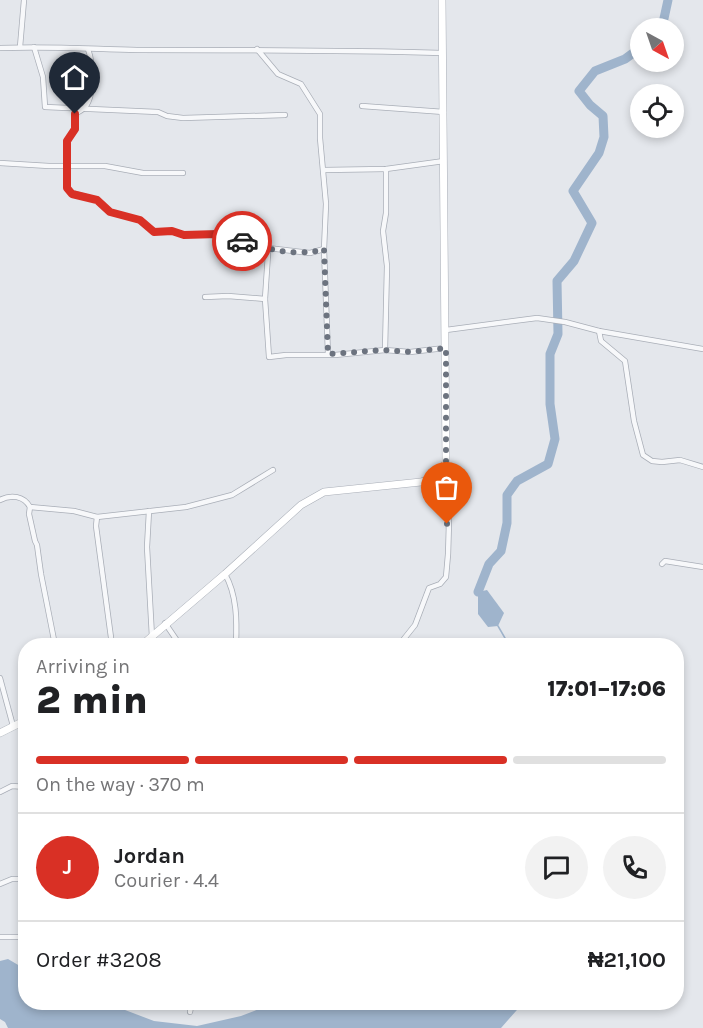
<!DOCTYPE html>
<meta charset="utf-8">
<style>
:root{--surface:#fff;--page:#f2f2f2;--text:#202124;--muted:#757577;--line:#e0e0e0;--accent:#d93025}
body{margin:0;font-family:Karla,sans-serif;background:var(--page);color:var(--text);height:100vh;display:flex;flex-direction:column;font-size:22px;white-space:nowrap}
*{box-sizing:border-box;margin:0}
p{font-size:20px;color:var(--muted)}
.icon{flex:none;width:33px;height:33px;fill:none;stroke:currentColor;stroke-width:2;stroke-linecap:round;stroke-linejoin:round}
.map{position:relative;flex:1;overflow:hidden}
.drawer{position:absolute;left:18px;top:638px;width:666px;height:372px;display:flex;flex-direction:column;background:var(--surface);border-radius:24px;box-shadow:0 3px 9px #0003}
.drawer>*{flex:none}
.needle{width:39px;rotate:140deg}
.buttons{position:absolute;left:630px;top:18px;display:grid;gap:12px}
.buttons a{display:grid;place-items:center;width:54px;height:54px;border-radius:50%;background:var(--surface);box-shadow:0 3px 9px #0003;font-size:30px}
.pin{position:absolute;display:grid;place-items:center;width:51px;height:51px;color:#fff;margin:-62px -26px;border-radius:50% 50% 50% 0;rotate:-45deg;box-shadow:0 0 6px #0007}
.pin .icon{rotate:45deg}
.courier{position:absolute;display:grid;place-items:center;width:60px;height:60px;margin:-30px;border:4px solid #d93025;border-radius:50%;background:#fff;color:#222;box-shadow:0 2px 8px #0007}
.summary em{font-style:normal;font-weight:800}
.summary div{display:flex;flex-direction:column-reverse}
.summary{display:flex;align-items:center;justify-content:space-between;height:102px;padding:0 18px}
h1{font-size:39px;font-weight:800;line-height:45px}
.bar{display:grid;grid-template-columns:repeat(4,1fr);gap:9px 6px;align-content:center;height:72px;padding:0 18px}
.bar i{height:8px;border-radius:4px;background:var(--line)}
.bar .on{background:var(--accent)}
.bar p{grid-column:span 4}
.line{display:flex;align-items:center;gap:15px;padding:0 18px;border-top:2px solid var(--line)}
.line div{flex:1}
.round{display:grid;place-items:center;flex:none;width:63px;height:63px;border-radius:32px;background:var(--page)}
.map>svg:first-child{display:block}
.water{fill:#9fb4cc}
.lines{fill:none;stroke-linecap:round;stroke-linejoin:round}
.stream{stroke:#9fb4cc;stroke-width:1.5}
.river{stroke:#9fb4cc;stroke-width:9}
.street-casing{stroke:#a9aeb7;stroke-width:6}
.secondary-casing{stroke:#a9aeb7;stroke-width:8}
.street{stroke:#f7f8fa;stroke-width:4.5}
.secondary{stroke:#fff;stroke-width:7}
.done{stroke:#6c737f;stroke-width:6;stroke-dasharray:0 10.8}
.route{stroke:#d93025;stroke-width:8}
</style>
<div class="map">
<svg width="703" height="1028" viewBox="0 0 703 1028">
<rect width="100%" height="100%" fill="#e4e7ec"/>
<g class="water">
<polygon points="487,590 504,613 498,626 488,627 478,614 478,592"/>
<polygon points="8,959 25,969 26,1002 104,1002 154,1021 197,1026 241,1016 259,1009 269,1002 524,1002 501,1028 8,1028 5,1022 0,1019 0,961"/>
</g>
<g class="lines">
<polyline class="stream" points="498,626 509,645"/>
<g class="river">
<polyline points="659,28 663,23 668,0"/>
<polyline points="478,592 489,564 501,551 507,523 507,495 517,481 548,464 555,439 550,404 550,354 558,334 557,281 574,261 592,223 573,191 599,153 604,137 603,116 590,105 579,91 595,71 625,59 640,48"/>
</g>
<defs>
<g id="street">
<polyline points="20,47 24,0"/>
<polyline points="34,47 43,77 45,107 158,112 167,116 183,118 285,115"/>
<path d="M0 48C46 46 91 49 137 50 238 50 340 50 442 53"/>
<path d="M88 49C93 63 96 98 83 109 81 111 78 112 75 114L76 129 67 141V188L72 193 97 200 110 212 140 220 154 232 172 231 184 235 218 234 228 239 241 241 252 239 268 248 310 253 324 249"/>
<polyline points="257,49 278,74 301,84 320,114 320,138 326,204 324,249 328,354"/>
<polyline points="362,106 444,112"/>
<polyline points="0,163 49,166 105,166 143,173 183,173"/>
<polyline points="324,170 386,169 444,161"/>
<polyline points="266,233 268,254 265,299 269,357 286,355 335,355 385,350 410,352 445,348"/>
<polyline points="205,297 228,296 265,299"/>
<polyline points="446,330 537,318 565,322 599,331 703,349"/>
<polyline points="599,331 601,341 625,361 634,421 643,455 652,461 662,462 680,460 703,467"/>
<polyline points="385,350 387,266 383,231 386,213 386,169"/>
<path d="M0 500C11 494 24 496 30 507L29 514 35 541 37 545 41 574 55 645"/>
<polyline points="30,507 74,511 97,517 186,507 232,495 273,470"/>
<polyline points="149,511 147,547 152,637"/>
<polyline points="97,517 96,526 112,645"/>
<polyline points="662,564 665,561 703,567"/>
<path d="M225 574C237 595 237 621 236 645"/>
<polyline points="165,623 180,645"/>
<path d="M399 645 415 625 429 588 440 584 446 577C449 552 452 495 441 473"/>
<polyline points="0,678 13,726"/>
<polyline points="0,792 12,786 26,787"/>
<polyline points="0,884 12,879 26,879"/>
<polyline points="0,937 26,937"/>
<polyline points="190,1012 192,1002"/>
</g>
<g id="secondary">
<path d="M142 645 225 574 301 505 324 492 421 482C434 478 442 475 446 462L442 0"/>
<polyline points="0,733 26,720"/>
</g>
</defs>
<use href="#street" class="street-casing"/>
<use href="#secondary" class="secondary-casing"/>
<use href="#street" class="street"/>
<use href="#secondary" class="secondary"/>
</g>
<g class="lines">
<path class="done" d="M242 241C259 238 255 243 268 248 280 253 312 254 324 249L328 354 384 350 410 352 446 348V462L441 473 446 489 447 524"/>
<polyline class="route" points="75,114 75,129 67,141 67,188 72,194 97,200 110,212 140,220 154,232 172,231 184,235 218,234 228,239 242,241"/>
</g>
</svg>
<div class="buttons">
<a><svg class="needle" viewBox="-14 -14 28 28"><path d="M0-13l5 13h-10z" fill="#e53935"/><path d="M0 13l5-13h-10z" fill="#757577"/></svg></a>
<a><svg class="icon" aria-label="locate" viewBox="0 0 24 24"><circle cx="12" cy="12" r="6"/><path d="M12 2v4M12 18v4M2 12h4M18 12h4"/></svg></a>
</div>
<div class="pin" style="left:447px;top:524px;background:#ea580c"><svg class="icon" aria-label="bag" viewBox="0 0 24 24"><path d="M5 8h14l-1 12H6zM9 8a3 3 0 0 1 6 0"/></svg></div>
<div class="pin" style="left:75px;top:114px;background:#1f2937"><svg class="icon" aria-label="home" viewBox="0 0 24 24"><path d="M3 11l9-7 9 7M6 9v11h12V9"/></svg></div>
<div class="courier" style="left:242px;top:241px"><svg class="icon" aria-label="car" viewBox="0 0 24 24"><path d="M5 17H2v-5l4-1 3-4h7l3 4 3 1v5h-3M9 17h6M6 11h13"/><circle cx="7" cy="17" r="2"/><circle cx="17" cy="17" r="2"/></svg></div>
<section class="drawer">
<div class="summary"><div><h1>2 min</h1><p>Arriving in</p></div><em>17:01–17:06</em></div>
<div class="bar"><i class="on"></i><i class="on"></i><i class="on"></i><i></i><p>On the way · 370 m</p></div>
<div class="line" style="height:108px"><b class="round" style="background:var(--accent);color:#fff">J</b><div><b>Jordan</b><p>Courier · 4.4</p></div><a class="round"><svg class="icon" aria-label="chat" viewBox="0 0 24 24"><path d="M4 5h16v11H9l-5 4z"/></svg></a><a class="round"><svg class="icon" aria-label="phone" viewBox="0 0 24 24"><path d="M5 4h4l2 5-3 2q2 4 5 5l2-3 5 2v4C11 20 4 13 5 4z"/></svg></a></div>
<div class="line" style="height:78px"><div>Order #3208</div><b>₦21,100</b></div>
</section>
</div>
